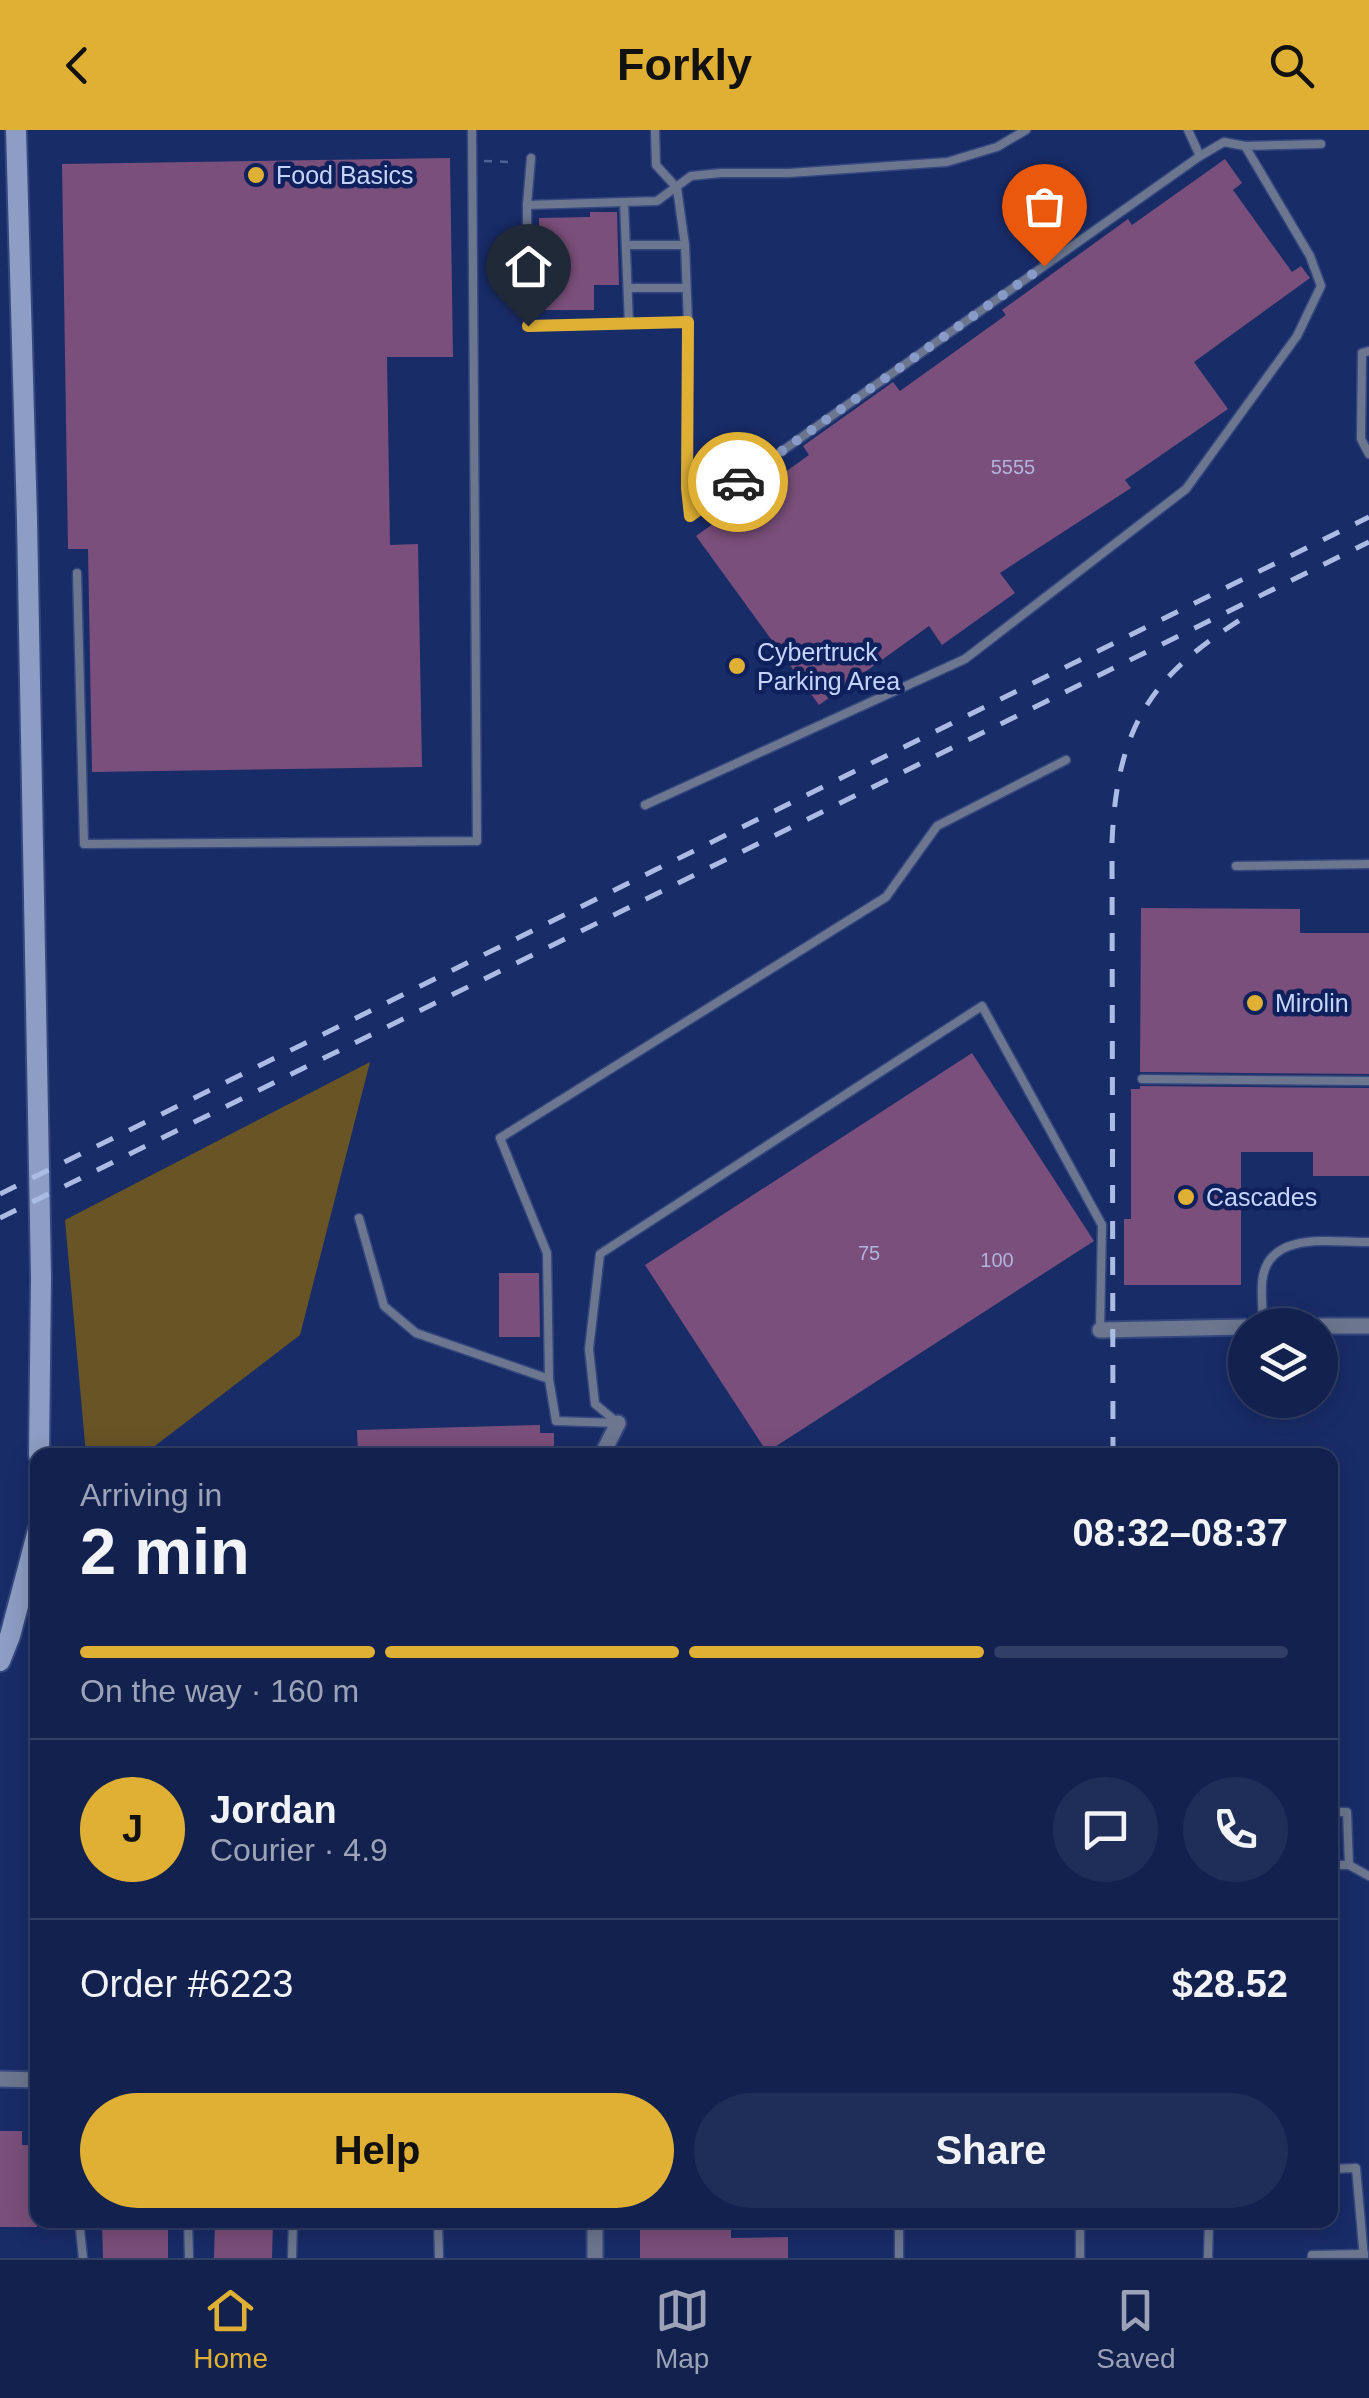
<!DOCTYPE html>
<meta charset="utf-8">
<style>
:root{--surface:#12214e;--page:#1f2e58;--text:#f1f3f6;--muted:#9ca3b6;--line:#313e66;--accent:#e0b034}
body{margin:0;font-family:Arial,sans-serif;background:var(--page);color:var(--text);height:100vh;display:flex;flex-direction:column;font-size:38px;white-space:nowrap}
*{box-sizing:border-box;margin:0}
p{font-size:32px;color:var(--muted)}
.icon{flex:none;width:55px;height:55px;fill:none;stroke:currentColor;stroke-width:2;stroke-linecap:round;stroke-linejoin:round}
.map{position:relative;flex:1;overflow:hidden}
.details{position:absolute;left:30px;top:1318px;width:1308px;height:780px;display:flex;flex-direction:column;background:var(--surface);border-radius:20px;box-shadow:0 5px 25px #0003,0 0 0 2px var(--line)}
.details>*{flex:none}
.tools{position:absolute;left:1228px;top:1178px;display:grid;gap:20px}
.tools a{display:grid;place-items:center;width:110px;height:110px;border-radius:50%;background:var(--surface);box-shadow:0 5px 25px #0003,0 0 0 2px var(--line);font-size:50px}
.pin{position:absolute;display:grid;place-items:center;width:85px;height:85px;color:#fff;margin:-102px -42px;border-radius:50% 50% 50% 0;rotate:-45deg;box-shadow:0 0 10px #0007}
.pin .icon{rotate:45deg}
.courier{position:absolute;display:grid;place-items:center;width:100px;height:100px;margin:-50px;border:8px solid #e0b034;border-radius:50%;background:#fff;color:#222;box-shadow:0 2px 12px #0007}
.head em{font-style:normal;font-weight:700}
.head div{display:flex;flex-direction:column-reverse}
.head{display:flex;align-items:center;justify-content:space-between;height:170px;padding:0 50px}
h1{font-size:65px;font-weight:700;line-height:75px}
.bar{display:grid;grid-template-columns:repeat(4,1fr);gap:15px 10px;align-content:center;height:120px;padding:0 50px}
.bar i{height:12px;border-radius:8px;background:var(--line)}
.bar .active{background:var(--accent)}
.bar p{grid-column:span 4}
.line{display:flex;align-items:center;gap:25px;padding:0 50px;border-top:2px solid var(--line)}
.line div{flex:1}
.round{display:grid;place-items:center;flex:none;width:105px;height:105px;border-radius:52px;background:var(--page)}
.action{display:flex;gap:20px;margin-top:auto;padding:20px 50px}
.action a{flex:1;height:115px;border-radius:60px;background:var(--accent);color:#111;font-size:40px;font-weight:700;line-height:115px;text-align:center}
.action a+a{background:var(--page);color:var(--text)}
header{display:flex;justify-content:space-between;align-items:center;height:130px;padding:0 50px;background:var(--accent);color:#111;font-size:45px;font-weight:700}
.menu{display:flex;justify-content:space-around;align-items:center;height:140px;border-top:2px solid var(--line);background:var(--surface);font-size:28px;color:var(--muted)}
.menu a{display:grid;justify-items:center;gap:5px}
.menu .active{color:var(--accent)}
.map>svg:first-child{display:block}
.green{fill:#685425}
.building{fill:#7a4f7b}
.lines{fill:none;stroke-linecap:round;stroke-linejoin:round}
.lane-casing{stroke:#34477f;stroke-width:11}
.street-casing{stroke:#34477f;stroke-width:19}
.secondary-casing{stroke:#34477f;stroke-width:24}
.path{stroke:#4f6297;stroke-width:2.5;stroke-dasharray:8 8;stroke-linecap:butt}
.lane{stroke:#6c778f;stroke-width:8}
.street{stroke:#6c778f;stroke-width:15}
.secondary{stroke:#8d9dc3;stroke-width:20}
.rail{stroke:#abbce4;stroke-width:5;stroke-dasharray:18 18;stroke-linecap:butt}
.done{stroke:#889ac7;stroke-width:10;stroke-dasharray:0 18}
.route{stroke:#e0b034;stroke-width:12}
.poi-dot{fill:#e0b034;stroke:#0f215c;stroke-width:4}
.labels{text-anchor:middle;stroke-width:9;stroke-linejoin:round;paint-order:stroke}
.number-label{font-size:20px;fill:#b2b4da}
.poi-label{font-size:25px;fill:#c5d5fa;stroke:#0f215c;text-anchor:start}
</style>
<header><svg class="icon" aria-label="back" viewBox="0 0 24 24"><path d="M15 5l-7 7 7 7"/></svg>Forkly<svg class="icon" aria-label="search" viewBox="0 0 24 24"><circle cx="10" cy="10" r="6"/><path d="M15 15l6 6"/></svg></header>
<div class="map">
<svg width="1369" height="2128" viewBox="0 0 1369 2128">
<rect width="100%" height="100%" fill="#182c68"/>
<polygon class="green" points="370,932 300,1205 143,1325 86,1325 65,1090"/>
<g class="building">
<polygon points="450,28 453,227 387,227 390,415 418,414 422,637 92,642 88,419 68,419 62,34"/>
<polygon points="1225,29 1242,53 1233,60 1292,142 1301,136 1310,148 1194,232 1228,279 1125,350 1131,358 1000,443 1015,463 942,515 929,496 819,575 696,406 809,325 803,316 893,252 900,261 1006,185 1002,180 1128,89 1132,95"/>
<polygon points="590,82 617,82 619,155 594,155 594,180 540,180 539,88 590,87"/>
<polygon points="1141,778 1300,779 1300,803 1369,803 1369,944 1140,942"/>
<polygon points="972,923 1094,1111 767,1322 645,1135"/>
<polygon points="1140,956 1369,958 1369,1046 1313,1046 1313,1022 1241,1022 1241,1155 1124,1155 1124,1089 1131,1089 1131,959 1140,959"/>
<polygon points="499,1143 539,1143 540,1207 499,1207"/>
<polygon points="540,1295 540,1303 554,1303 554,1325 358,1325 357,1300"/>
<polygon points="0,2001 22,2001 22,2015 37,2015 37,2097 0,2097"/>
<polygon points="102,2090 168,2090 168,2128 103,2128"/>
<polygon points="215,2090 273,2090 272,2128 214,2128"/>
<polygon points="640,2090 731,2090 731,2108 788,2107 788,2128 640,2128"/>
</g>
<g class="lines">
<defs>
<g id="lane">
<polyline points="655,0 656,35 677,58 685,115 688,192 687,358 690,386 1200,26 1188,0"/>
<polyline points="1200,26 1224,12 1245,16 1321,14"/>
<polyline points="531,28 527,75 528,196 688,192"/>
<polyline points="624,72 629,194"/>
<polyline points="527,75 657,71 691,46 721,43 789,43 947,32 997,17 1026,0"/>
<polyline points="626,115 685,115"/>
<polyline points="628,158 686,158"/>
<polyline points="1369,221 1362,223 1361,309 1369,324"/>
<polyline points="77,443 84,714 477,711 472,0"/>
<polyline points="645,675 965,529 1186,359 1297,206 1321,156 1310,126 1245,16"/>
<polyline points="1236,736 1369,734"/>
<polyline points="1142,949 1369,951"/>
<polyline points="359,1088 384,1176 416,1203 549,1249"/>
<path d="M1263 1195C1263 1180 1260 1161 1263 1146 1272 1100 1335 1113 1369 1112"/>
<polyline points="618,1293 556,1291 549,1249 547,1123 500,1008 886,767 937,696 1066,630"/>
<polyline points="618,1293 595,1274 589,1219 600,1124 982,876 1102,1095 1100,1200"/>
<polyline points="1330,1682 1347,1682 1349,1735"/>
<polyline points="1330,1735 1349,1735 1369,1746"/>
<polyline points="1330,2039 1356,2038 1364,2128"/>
<polyline points="79,2090 83,2128"/>
<polyline points="188,2090 189,2128"/>
<polyline points="438,2090 439,2128"/>
<polyline points="1080,2090 1080,2128"/>
<polyline points="292,2128 293,2090"/>
<polyline points="899,2128 899,2090"/>
<polyline points="1208,2128 1209,2090"/>
<polyline points="1312,2128 1312,2125 1364,2124"/>
</g>
<g id="street">
<polyline points="1320,1196 1369,1196"/>
<polyline points="1100,1200 1245,1197"/>
<polyline points="602,1325 618,1293"/>
<polyline points="0,1949 38,1950"/>
<polyline points="595,2128 595,2090"/>
</g>
<g id="secondary">
<polyline points="16,0 27,390 41,1147 39,1325"/>
<polyline points="0,1531 10,1506 38,1400"/>
</g>
</defs>
<use href="#lane" class="lane-casing"/>
<use href="#street" class="street-casing"/>
<use href="#secondary" class="secondary-casing"/>
<polyline class="path" points="484,31 510,32"/>
<use href="#lane" class="lane"/>
<use href="#street" class="street"/>
<use href="#secondary" class="secondary"/>
<g class="rail">
<polyline points="0,1064 1369,387"/>
<polyline points="0,1088 1369,412"/>
<path d="M1113 1325 1112 712C1117 599 1149 546 1245 487"/>
</g>
</g>
<g class="lines">
<polyline class="done" points="738,352 1044,136"/>
<polyline class="route" points="528,196 688,192 687,358 690,386 738,352"/>
</g>
<g class="poi-dot">
<circle cx="256" cy="45" r="10"/>
<circle cx="737" cy="536" r="10"/>
<circle cx="1255" cy="873" r="10"/>
<circle cx="1186" cy="1067" r="10"/>
</g>
<g class="labels">
<g class="number-label">
<text x="1013" y="344">5555</text>
<text x="869" y="1130">75</text>
<text x="997" y="1137">100</text>
</g>
<g class="poi-label">
<text x="276" y="54">Food Basics</text>
<text x="757" y="531">Cybertruck<tspan x="757" dy="29">Parking Area</tspan></text>
<text x="1275" y="882">Mirolin</text>
<text x="1206" y="1076">Cascades</text>
</g>
</g>
</svg>
<div class="tools">
<a><svg class="icon" aria-label="layers" viewBox="0 0 24 24"><path d="M12 4l9 5-9 5-9-5zM3 14l9 5 9-5"/></svg></a>
</div>
<div class="pin" style="left:1044px;top:136px;background:#ea580c"><svg class="icon" aria-label="bag" viewBox="0 0 24 24"><path d="M5 8h14l-1 12H6zM9 8a3 3 0 0 1 6 0"/></svg></div>
<div class="pin" style="left:528px;top:196px;background:#1f2937"><svg class="icon" aria-label="home" viewBox="0 0 24 24"><path d="M3 11l9-7 9 7M6 9v11h12V9"/></svg></div>
<div class="courier" style="left:738px;top:352px"><svg class="icon" aria-label="car" viewBox="0 0 24 24"><path d="M5 17H2v-5l4-1 3-4h7l3 4 3 1v5h-3M9 17h6M6 11h13"/><circle cx="7" cy="17" r="2"/><circle cx="17" cy="17" r="2"/></svg></div>
<section class="details">
<div class="head"><div><h1>2 min</h1><p>Arriving in</p></div><em>08:32–08:37</em></div>
<div class="bar"><i class="active"></i><i class="active"></i><i class="active"></i><i></i><p>On the way · 160 m</p></div>
<div class="line" style="height:180px"><b class="round" style="background:var(--accent);color:#111">J</b><div><b>Jordan</b><p>Courier · 4.9</p></div><a class="round"><svg class="icon" aria-label="chat" viewBox="0 0 24 24"><path d="M4 5h16v11H9l-5 4z"/></svg></a><a class="round"><svg class="icon" aria-label="phone" viewBox="0 0 24 24"><path d="M5 4h4l2 5-3 2q2 4 5 5l2-3 5 2v4C11 20 4 13 5 4z"/></svg></a></div>
<div class="line" style="height:130px"><div>Order #6223</div><b>$28.52</b></div>
<div class="action"><a>Help</a><a>Share</a></div>
</section>
</div>
<nav class="menu">
<a class="active"><svg class="icon" aria-label="home" viewBox="0 0 24 24"><path d="M3 11l9-7 9 7M6 9v11h12V9"/></svg>Home</a>
<a><svg class="icon" aria-label="map" viewBox="0 0 24 24"><path d="M3 6l6-2 6 2 6-2v14l-6 2-6-2-6 2zM9 4v14M15 6v14"/></svg>Map</a>
<a><svg class="icon" aria-label="saved" viewBox="0 0 24 24"><path d="M7 4h10v16l-5-4-5 4z"/></svg>Saved</a>
</nav>
